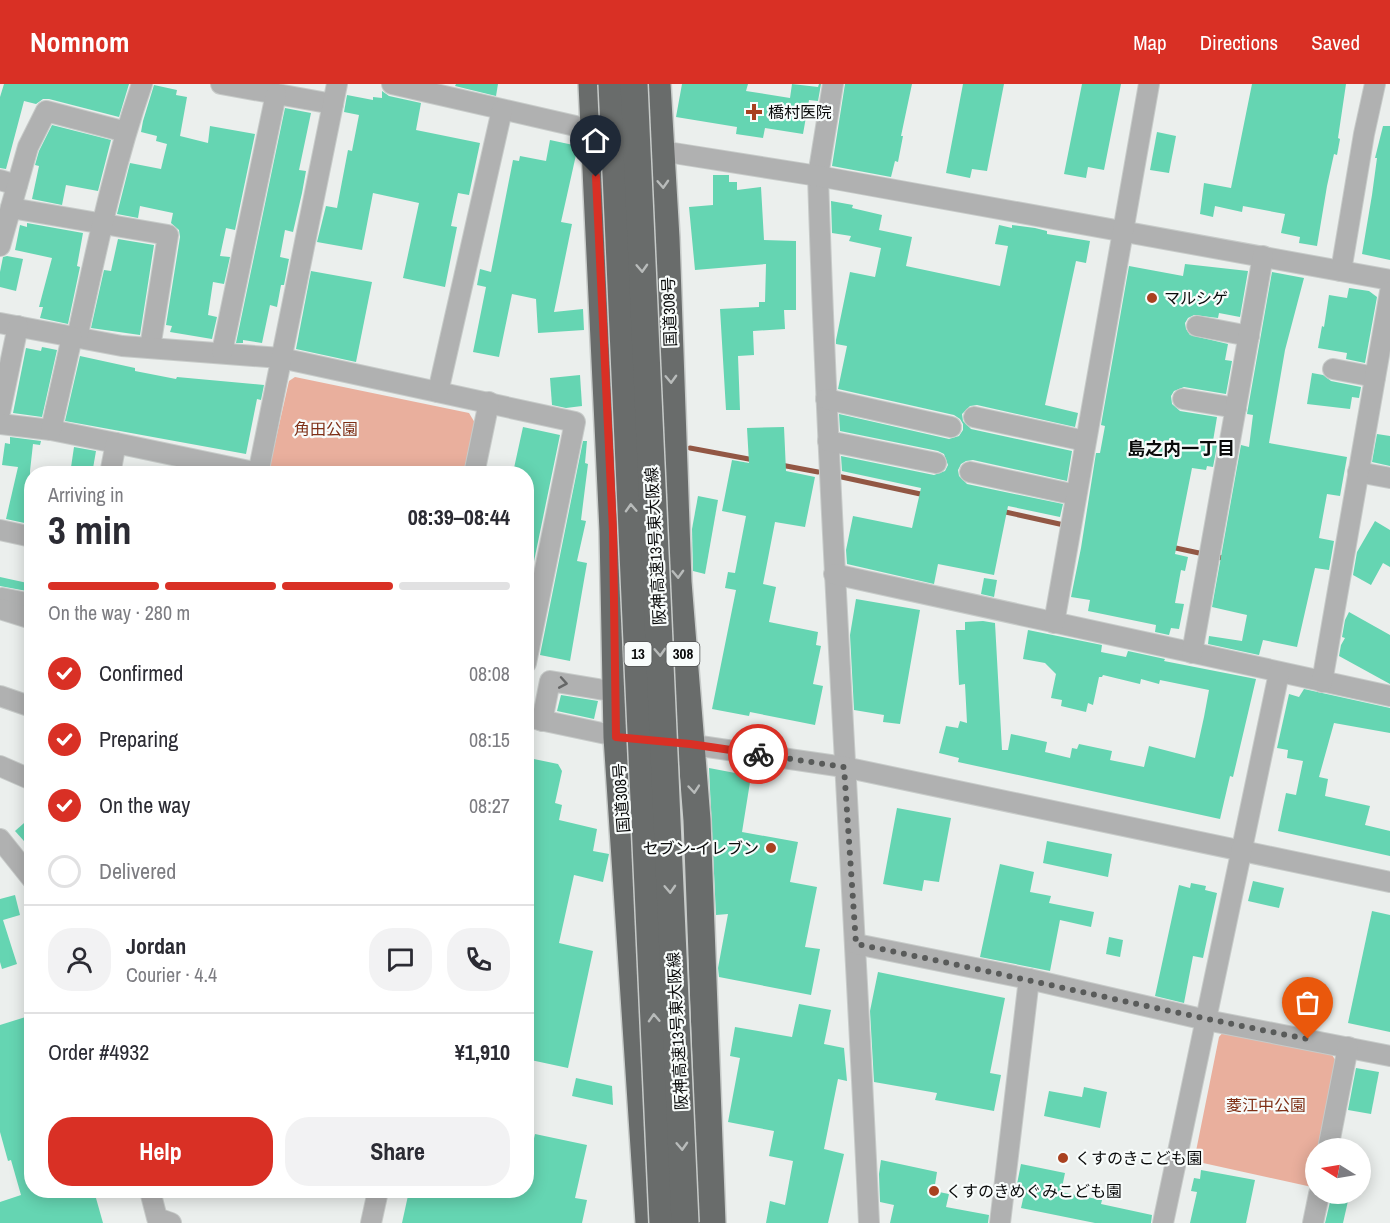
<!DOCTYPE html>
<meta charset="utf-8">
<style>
:root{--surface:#fff;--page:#f2f2f3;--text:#2b2b33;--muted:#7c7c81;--line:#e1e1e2;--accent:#d93025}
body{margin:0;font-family:"Archivo Narrow","Noto Sans JP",sans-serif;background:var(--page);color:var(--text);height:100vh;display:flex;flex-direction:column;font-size:22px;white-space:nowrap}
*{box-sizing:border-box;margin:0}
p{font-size:20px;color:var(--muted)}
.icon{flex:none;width:33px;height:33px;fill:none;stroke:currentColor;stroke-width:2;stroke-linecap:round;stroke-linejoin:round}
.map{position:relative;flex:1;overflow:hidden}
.panel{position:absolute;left:24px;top:382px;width:510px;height:732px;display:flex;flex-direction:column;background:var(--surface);border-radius:24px;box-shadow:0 3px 15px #0003}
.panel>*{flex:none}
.needle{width:39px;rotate:281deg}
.fabs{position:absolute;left:1305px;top:1054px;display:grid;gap:12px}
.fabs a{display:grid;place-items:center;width:66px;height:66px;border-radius:50%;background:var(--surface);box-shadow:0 3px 15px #0003;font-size:30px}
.pin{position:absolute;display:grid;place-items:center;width:51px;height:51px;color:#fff;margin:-62px -26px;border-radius:50% 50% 50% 0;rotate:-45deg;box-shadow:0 0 6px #0007}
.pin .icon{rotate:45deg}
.courier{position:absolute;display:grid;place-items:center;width:60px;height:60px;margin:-30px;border:4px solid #d93025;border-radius:50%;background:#fff;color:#222;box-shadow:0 2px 8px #0007}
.headline em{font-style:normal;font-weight:800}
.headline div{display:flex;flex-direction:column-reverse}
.headline{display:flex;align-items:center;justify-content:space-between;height:102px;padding:0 24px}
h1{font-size:39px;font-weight:800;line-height:45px}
.bar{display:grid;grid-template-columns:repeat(4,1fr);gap:9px 6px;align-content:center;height:72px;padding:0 24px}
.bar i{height:8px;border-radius:4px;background:var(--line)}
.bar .selected{background:var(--accent)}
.bar p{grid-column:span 4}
.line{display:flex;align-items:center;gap:15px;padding:0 24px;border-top:2px solid var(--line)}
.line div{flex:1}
.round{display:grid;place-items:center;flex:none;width:63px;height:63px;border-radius:24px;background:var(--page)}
ol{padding:0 24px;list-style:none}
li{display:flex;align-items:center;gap:18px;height:66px}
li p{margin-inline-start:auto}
li .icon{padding:6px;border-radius:50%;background:var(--accent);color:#fff;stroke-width:4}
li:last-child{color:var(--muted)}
li i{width:33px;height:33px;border:3px solid var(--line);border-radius:50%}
.action{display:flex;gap:12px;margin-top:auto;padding:12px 24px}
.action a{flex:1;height:69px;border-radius:24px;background:var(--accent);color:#fff;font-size:24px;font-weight:800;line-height:69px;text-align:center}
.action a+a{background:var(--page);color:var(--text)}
header{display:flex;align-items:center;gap:36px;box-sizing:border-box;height:84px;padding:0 30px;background:var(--accent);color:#fff}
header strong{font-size:28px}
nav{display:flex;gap:33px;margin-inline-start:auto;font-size:21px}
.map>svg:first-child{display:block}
.green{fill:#e9af9d}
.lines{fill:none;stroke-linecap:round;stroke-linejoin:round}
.stream{stroke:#925744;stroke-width:5}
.building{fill:#65d5b2}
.minor-casing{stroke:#c7cbc9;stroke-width:22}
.highway-casing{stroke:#c7cbc9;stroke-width:30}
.minor{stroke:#b0b1b1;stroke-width:20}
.highway{stroke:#696c6b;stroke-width:27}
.rail-casing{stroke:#5d5f5e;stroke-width:7}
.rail{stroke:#f8fcfb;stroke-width:4.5;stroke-dasharray:14;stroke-linecap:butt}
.highway-bridge-casing{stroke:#c7cbc9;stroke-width:30;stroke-linecap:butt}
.highway-bridge{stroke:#696c6b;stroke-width:27}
.oneway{stroke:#b8bbba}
.oneway2{stroke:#656666}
.done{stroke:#595b5a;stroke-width:6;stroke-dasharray:0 10.8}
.route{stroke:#d93025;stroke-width:8}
.poi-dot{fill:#a94120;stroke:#f8fcfb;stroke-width:2}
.labels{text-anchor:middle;stroke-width:4.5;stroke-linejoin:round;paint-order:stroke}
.shield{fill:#f8fcfb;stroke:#515353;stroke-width:1.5}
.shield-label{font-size:15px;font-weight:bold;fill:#0a0b0b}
.poi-label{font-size:16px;fill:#0a0b0b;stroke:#f8fcfb;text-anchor:start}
.street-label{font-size:16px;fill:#0a0b0b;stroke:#f8fcfb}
.park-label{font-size:16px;fill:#7e2f16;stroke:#f8fcfb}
.neighbourhood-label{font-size:18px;font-weight:bold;fill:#0a0b0b;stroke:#f8fcfb}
</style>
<header>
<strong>Nomnom</strong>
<nav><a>Map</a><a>Directions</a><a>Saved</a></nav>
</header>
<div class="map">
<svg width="1390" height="1139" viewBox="0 0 1390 1139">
<rect width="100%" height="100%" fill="#ebefed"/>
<g class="green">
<polygon points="295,293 469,329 475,339 464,390 268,390 289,297"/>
<polygon points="1224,947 1330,968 1336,977 1319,1065 1316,1065 1315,1083 1312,1103 1194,1077 1219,953"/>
</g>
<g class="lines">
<g class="stream">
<polyline points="690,364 754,376"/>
<polyline points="781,381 818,388"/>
<polyline points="837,392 925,411"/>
<polyline points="1001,427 1064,441"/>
<polyline points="1171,463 1227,475"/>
</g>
</g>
<g class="building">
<polygon points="4,0 129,0 119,33 49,15 43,15 36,20 24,17 6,85 0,84 0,13"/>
<polygon points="456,0 498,0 496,12 455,2"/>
<polygon points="682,0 748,0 746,7 790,14 792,0 818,3 819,0 821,0 818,17 809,16 803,50 765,44 763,54 736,50 737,43 676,33"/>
<polygon points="845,0 912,0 901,52 903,52 898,78 895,77 891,93 832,82"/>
<polygon points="963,0 1004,0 987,87 972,85 970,94 946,89"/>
<polygon points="1082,0 1121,0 1104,86 1088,83 1086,94 1064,90"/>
<polygon points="1252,0 1346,0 1338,54 1340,55 1337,71 1334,70 1327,102 1317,162 1299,159 1300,153 1281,149 1285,130 1243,122 1242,128 1215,122 1213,133 1200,130 1204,99 1231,104"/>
<polygon points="154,1 177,6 176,11 187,13 180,52 208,59 210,42 255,50 235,146 226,144 220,172 230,173 224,200 213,198 208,231 217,233 212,255 170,248 172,242 166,241 180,153 179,146 171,139 173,129 140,122 138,134 117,130 130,79 161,85 167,60 156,57 157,52 141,48 143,37"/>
<polygon points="382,7 389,12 421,19 416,46 480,59 469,111 458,109 451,142 457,143 445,203 403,194 419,119 373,109 362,166 317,158 326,122 337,124 348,66 352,67 359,31 344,28 347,11 373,16 373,13 382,14"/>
<polygon points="285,24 311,29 299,86 306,87 302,109 293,148 285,146 280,173 289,175 284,201 281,201 277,223 270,221 262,259 243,256 243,259 236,259"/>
<polygon points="52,41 111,56 98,107 66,101 62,121 32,115 39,82 35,81 39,67"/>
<polygon points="1383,42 1390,42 1390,176 1362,170 1372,111 1377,74 1375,74"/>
<polygon points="1157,48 1176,52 1169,89 1150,86"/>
<polygon points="550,56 578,62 561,138 572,140 554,228 583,225 584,246 538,249 536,215 512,210 499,273 473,268 486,203 477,201 480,185 491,188 513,76 519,77 520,72 546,77"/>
<polygon points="713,91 729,91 729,98 737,98 737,106 761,103 764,156 796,157 796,226 784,226 785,245 753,247 754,271 738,272 740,326 726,326 720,225 759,223 759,218 765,218 766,180 695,186 689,123 713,121"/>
<polygon points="831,117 853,121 852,124 882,131 879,146 912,153 906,182 1000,202 1008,162 995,160 999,141 1012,144 1012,141 1035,144 1047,147 1047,150 1090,157 1086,179 1076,177 1045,321 1078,329 1075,343 977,321 970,322 962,330 963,337 971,345 1072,367 1067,397 973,376 966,377 961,380 958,386 959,392 967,400 1063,420 1060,433 1008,422 994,491 938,480 934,500 847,480 846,466 853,432 912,444 921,404 842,387 841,372 934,391 945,387 948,381 944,370 938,367 840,347 839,330 949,355 959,352 963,346 963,340 960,335 954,331 838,305 847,262 836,260 836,256 850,188 875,193 881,164 849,157 851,152 832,149"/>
<polygon points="27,139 83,149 77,182 80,183 68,240 40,234 43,223 39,223 52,174 15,166 20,141 27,143"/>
<polygon points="118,155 154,161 140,251 91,244 104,186 111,187"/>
<polygon points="7,172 23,175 16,207 0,203 0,188 3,173"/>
<polygon points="1185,180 1248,187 1240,233 1219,229 1218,234 1194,231 1188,234 1185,239 1186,245 1190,251 1228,260 1225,276 1232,277 1226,310 1184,303 1174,307 1171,312 1172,320 1180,327 1217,333 1213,357 1218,357 1213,383 1207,382 1206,386 1192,384 1175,470 1188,473 1185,487 1181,486 1175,519 1184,520 1179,545 1171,544 1169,551 1155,548 1156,541 1088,527 1090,516 1071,513 1081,464 1096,369 1100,369 1105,342 1101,341 1129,182 1183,192"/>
<polygon points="311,187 372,198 356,278 296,265"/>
<polygon points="1272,188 1304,194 1285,266 1269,359 1347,373 1340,412 1327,410 1319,454 1334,457 1329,486 1315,484 1297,563 1263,556 1259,571 1208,560 1209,552 1242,557 1247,531 1212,523 1241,361 1249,363 1253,331 1247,330"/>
<polygon points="1349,204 1369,207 1377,213 1365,279 1346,275 1347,269 1318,264 1322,242 1324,243 1329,211 1347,214"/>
<polygon points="42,263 57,266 42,333 13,329 26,264 41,267"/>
<polygon points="80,272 135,284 135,287 176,295 177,293 264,301 261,316 257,315 246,370 65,337"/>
<polygon points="1312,289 1323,291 1331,297 1361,303 1359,314 1352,313 1350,325 1307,320"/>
<polygon points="580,291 582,322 566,324 552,321 550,294"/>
<polygon points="523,343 560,351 526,516 526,452 531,431 526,430 526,390 522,390 523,386 514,384"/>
<polygon points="784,343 786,387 815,393 805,443 775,438 763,500 776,503 769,538 818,548 816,561 821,562 813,600 823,602 815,641 750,628 749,632 712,625 736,506 725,504 728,488 735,489 746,432 722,427 732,376 749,379 747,344"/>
<polygon points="1377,350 1390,352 1390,382 1372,378"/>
<polygon points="10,353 41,357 40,361 33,360 30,387 32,430 29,440 6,435 18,383 2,381 5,359 10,360"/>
<polygon points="583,357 587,357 585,379 588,380 581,436 586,437 577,477 587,479 570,577 540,571"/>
<polygon points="74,363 96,367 92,390 70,390"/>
<polygon points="698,412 718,416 705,490 693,487 692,445"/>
<polygon points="1375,437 1390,446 1390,483 1383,479 1371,501 1353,491 1357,468"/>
<polygon points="0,493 32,500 32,508 0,502"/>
<polygon points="984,494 997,496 994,513 981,510"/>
<polygon points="856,515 920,526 900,640 883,638 884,631 854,626 850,551"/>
<polygon points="1349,528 1390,551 1390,600 1339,572 1341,561 1345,554 1342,553 1345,536"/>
<polygon points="983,537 995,539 1002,666 1008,666 1011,650 1047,658 1045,668 1070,674 1072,664 1077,665 1079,660 1112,667 1110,676 1144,683 1149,662 1195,674 1204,633 1209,606 1160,596 1159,600 1141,595 1140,600 1103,591 1102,593 1099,593 1093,621 1088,619 1086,628 1061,622 1062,616 1051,614 1056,590 1045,579 1023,575 1028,546 1102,561 1101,568 1126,573 1128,567 1165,575 1164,577 1256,595 1233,693 1230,692 1220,735 958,678 959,674 939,669 946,642 958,644 960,637 967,639 965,600 959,601 956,546 965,546 965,538"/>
<polygon points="1304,605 1390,624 1390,649 1334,639 1319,693 1328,695 1325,712 1370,722 1365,741 1390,747 1390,772 1278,747 1286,709 1296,711 1303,677 1287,674 1288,666 1277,664 1289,610 1299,613"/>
<polygon points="561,611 598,617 594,635 557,627"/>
<polygon points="529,674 558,680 562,687 555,719 562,721 559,736 597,745 593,767 609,770 603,798 574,791 559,859 593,867 568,984 526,975 526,685"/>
<polygon points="709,684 751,692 742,748 798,758 790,798 817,803 805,863 820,865 811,911 719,893 718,884 728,830 716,831"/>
<polygon points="897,724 951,734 939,798 924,796 922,807 883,800"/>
<polygon points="32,732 32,766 15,747"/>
<polygon points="1047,757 1112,770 1108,793 1043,779"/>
<polygon points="1000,780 1034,788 1030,808 1051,812 1049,819 1094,828 1091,843 1060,836 1050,887 980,873"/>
<polygon points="1253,797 1284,804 1279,824 1248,817"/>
<polygon points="1191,799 1206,802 1205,806 1217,809 1203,874 1193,872 1184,919 1155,912 1179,801 1190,804"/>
<polygon points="15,811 20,831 3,836 17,880 2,885 0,878 0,815"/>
<polygon points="1372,827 1390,831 1390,948 1348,939"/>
<polygon points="1109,853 1123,856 1120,873 1106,870"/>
<polygon points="878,888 1005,914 990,989 1001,991 994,1027 935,1016 937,1009 874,998 870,927"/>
<polygon points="799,920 831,926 824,960 844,964 847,997 838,995 824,1065 844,1070 828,1139 766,1139 770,1117 785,1121 793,1077 769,1072 774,1047 728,1038 740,974 730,972 735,943 792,953"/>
<polygon points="32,931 32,1107 94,1107 103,1139 0,1139 0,1118 21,1111 11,1076 8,1077 0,1048 0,941"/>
<polygon points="1356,984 1379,988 1371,1030 1348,1026"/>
<polygon points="576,994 612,1002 613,1021 572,1012"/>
<polygon points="1084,1003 1107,1008 1100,1044 1044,1032 1049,1007 1082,1013"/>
<polygon points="535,1050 587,1061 575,1114 587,1116 582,1139 402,1139 409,1107 526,1107 526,1090"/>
<polygon points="881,1076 937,1088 934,1107 949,1110 946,1123 989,1131 988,1139 890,1139 894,1121 880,1118 879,1090"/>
<polygon points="1021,1080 1065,1089 1061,1108 1102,1116 1101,1120 1152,1131 1151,1139 1095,1139 1021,1124 1025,1106 1016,1105"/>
<polygon points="1201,1086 1255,1096 1246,1139 1190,1139 1197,1108 1191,1107 1194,1094 1200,1095"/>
<polygon points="1331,1114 1348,1117 1343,1139 1325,1139"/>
</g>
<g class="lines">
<defs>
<g id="minor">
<polyline points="221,0 333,20"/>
<polyline points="392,0 606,49"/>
<path d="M833 0 818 92C829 441 853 790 869 1139"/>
<polyline points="651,64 661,67 818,92 1390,196"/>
<polyline points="0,96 17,101"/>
<polyline points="11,124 168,151 150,264"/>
<polyline points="0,162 28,63 46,27 126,48"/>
<polyline points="1341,187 1364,50 1375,0"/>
<polyline points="0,239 122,262 281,274 575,338 526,579"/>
<polyline points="1197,242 1249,252"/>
<path d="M77 254C96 168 113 83 142 0"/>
<polyline points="222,268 276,10"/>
<polyline points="1333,285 1375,293"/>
<polyline points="438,308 502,26"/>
<polyline points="826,315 951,343"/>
<polyline points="1183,315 1236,324"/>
<polyline points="0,328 18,242"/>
<polyline points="974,333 1085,357"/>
<polyline points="0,340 51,346 116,359"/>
<polyline points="51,346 72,253"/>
<polyline points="828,357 936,379"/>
<polyline points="970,388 1076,411"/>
<polyline points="1358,388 1390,394"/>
<polyline points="110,390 116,359 258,389"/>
<polyline points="258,390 337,0"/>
<polyline points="474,390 489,318"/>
<polyline points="0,446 32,453"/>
<polyline points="834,490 1390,612"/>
<polyline points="2,514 32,520"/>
<polyline points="0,525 32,535"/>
<polyline points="1054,539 1149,0"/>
<polyline points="1192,569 1263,172"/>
<polyline points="1322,598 1390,208"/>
<polyline points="0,612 32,623"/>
<polyline points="526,633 630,655"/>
<polyline points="542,637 550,597 616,608"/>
<polyline points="680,659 844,683 1390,798"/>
<polyline points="0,682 32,696"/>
<polyline points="0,755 32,795"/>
<polyline points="856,860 1029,895 1206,936 1390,972"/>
<polyline points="1328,1065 1348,963"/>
<polyline points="150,1107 157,1134 171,1139"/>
<polyline points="371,1139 378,1107"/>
<polyline points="1000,1139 1029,895"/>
<polyline points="1163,1139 1279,589"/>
<polyline points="1313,1139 1319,1110"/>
</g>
<g id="highway">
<polyline points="592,0 613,447 617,653 649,1139"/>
<polyline points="657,0 666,154 678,498 697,736 712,1139"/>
</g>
</defs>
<use href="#minor" class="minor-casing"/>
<use href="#highway" class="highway-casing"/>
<use href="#minor" class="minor"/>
<use href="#highway" class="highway"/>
<defs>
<g id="rail">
<polyline points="611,0 649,678 666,1139"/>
<polyline points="625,0 647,483"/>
<polyline points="666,902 677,1139"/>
</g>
</defs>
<use href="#rail" class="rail-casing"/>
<use href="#rail" class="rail"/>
<defs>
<g id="highway-bridge">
<polyline points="612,0 663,1139"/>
<polyline points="634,0 685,1139"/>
</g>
</defs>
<use href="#highway-bridge" class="highway-bridge-casing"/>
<use href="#highway-bridge" class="highway-bridge"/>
</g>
<defs><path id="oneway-chevron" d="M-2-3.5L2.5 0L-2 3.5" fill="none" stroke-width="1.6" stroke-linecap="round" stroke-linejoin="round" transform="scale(1.5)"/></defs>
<g class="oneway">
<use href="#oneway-chevron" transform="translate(663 100) rotate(87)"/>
<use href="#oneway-chevron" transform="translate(642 184) rotate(87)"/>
<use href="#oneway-chevron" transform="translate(671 295) rotate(88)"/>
<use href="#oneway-chevron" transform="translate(631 424) rotate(-93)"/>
<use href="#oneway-chevron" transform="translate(678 490) rotate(88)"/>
<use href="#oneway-chevron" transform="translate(660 568) rotate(87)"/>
<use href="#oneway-chevron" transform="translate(694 705) rotate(85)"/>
<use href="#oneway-chevron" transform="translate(670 805) rotate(87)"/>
<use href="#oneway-chevron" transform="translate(654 934) rotate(-93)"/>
<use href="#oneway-chevron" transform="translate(682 1062) rotate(87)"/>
</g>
<use class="oneway2" href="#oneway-chevron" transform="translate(563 599) rotate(10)"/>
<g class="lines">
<path class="done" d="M758 670 844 683 856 860C1007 890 1156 926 1308 955"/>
<polyline class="route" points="596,93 613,447 616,653 690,660 758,670"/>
</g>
<g class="poi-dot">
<path d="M751 19h6v6h6v6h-6v6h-6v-6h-6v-6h6z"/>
<circle cx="1152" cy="214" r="6"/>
<circle cx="771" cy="764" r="6"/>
<circle cx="1063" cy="1074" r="6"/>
<circle cx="934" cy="1107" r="6"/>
</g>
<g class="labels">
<g class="shield">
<rect x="624.5" y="558" width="27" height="24" rx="4.5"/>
<rect x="666.5" y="558" width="33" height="24" rx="4.5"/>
</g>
<g class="shield-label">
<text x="638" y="575">13</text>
<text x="683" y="575">308</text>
</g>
<g class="poi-label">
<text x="768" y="34">橋村医院</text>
<text x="1164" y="220">マルシゲ</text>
<text x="759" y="770" text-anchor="end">セブン-イレブン</text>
<text x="1075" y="1080">くすのきこども園</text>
<text x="946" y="1113">くすのきめぐみこども園</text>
</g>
<g class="street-label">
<text transform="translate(669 228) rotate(-92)" y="6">国道308号</text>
<text transform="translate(655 462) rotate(-93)" y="6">阪神高速13号東大阪線</text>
<text transform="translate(621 714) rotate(-94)" y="6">国道308号</text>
<text transform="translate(677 947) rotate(-93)" y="6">阪神高速13号東大阪線</text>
</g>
<g class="park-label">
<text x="326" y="351">角田公園</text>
<text x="1266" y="1027">菱江中公園</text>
</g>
<g class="neighbourhood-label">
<text x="1181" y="371">島之内一丁目</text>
</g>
</g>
</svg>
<div class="fabs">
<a><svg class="needle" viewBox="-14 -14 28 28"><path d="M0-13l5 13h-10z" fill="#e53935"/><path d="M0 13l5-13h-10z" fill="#7c7c81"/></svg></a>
</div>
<div class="pin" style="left:1308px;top:955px;background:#ea580c"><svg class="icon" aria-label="bag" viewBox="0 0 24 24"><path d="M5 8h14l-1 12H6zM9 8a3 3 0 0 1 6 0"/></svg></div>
<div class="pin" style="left:596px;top:93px;background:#1f2937"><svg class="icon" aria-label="home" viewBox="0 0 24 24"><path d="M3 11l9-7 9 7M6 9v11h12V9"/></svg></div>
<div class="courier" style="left:758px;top:670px"><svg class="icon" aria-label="bike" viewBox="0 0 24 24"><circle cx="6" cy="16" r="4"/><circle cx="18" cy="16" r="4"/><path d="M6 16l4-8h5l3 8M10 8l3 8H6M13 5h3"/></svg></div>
<section class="panel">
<div class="headline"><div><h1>3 min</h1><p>Arriving in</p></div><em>08:39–08:44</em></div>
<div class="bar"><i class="selected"></i><i class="selected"></i><i class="selected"></i><i></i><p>On the way · 280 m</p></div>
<ol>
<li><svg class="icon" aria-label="check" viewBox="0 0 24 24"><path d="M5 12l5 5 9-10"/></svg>Confirmed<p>08:08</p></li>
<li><svg class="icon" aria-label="check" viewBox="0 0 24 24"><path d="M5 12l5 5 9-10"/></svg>Preparing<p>08:15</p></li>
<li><svg class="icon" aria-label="check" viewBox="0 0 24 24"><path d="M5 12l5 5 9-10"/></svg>On the way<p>08:27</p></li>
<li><i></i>Delivered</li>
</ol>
<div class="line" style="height:108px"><a class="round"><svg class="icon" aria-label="person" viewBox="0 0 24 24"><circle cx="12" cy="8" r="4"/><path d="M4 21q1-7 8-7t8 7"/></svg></a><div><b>Jordan</b><p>Courier · 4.4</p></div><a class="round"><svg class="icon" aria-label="chat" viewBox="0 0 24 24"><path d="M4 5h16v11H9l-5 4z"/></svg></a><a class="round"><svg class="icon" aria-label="phone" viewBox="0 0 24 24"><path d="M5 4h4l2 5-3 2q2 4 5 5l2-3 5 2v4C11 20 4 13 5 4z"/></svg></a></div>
<div class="line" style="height:78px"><div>Order #4932</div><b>¥1,910</b></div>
<div class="action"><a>Help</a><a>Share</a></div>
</section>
</div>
